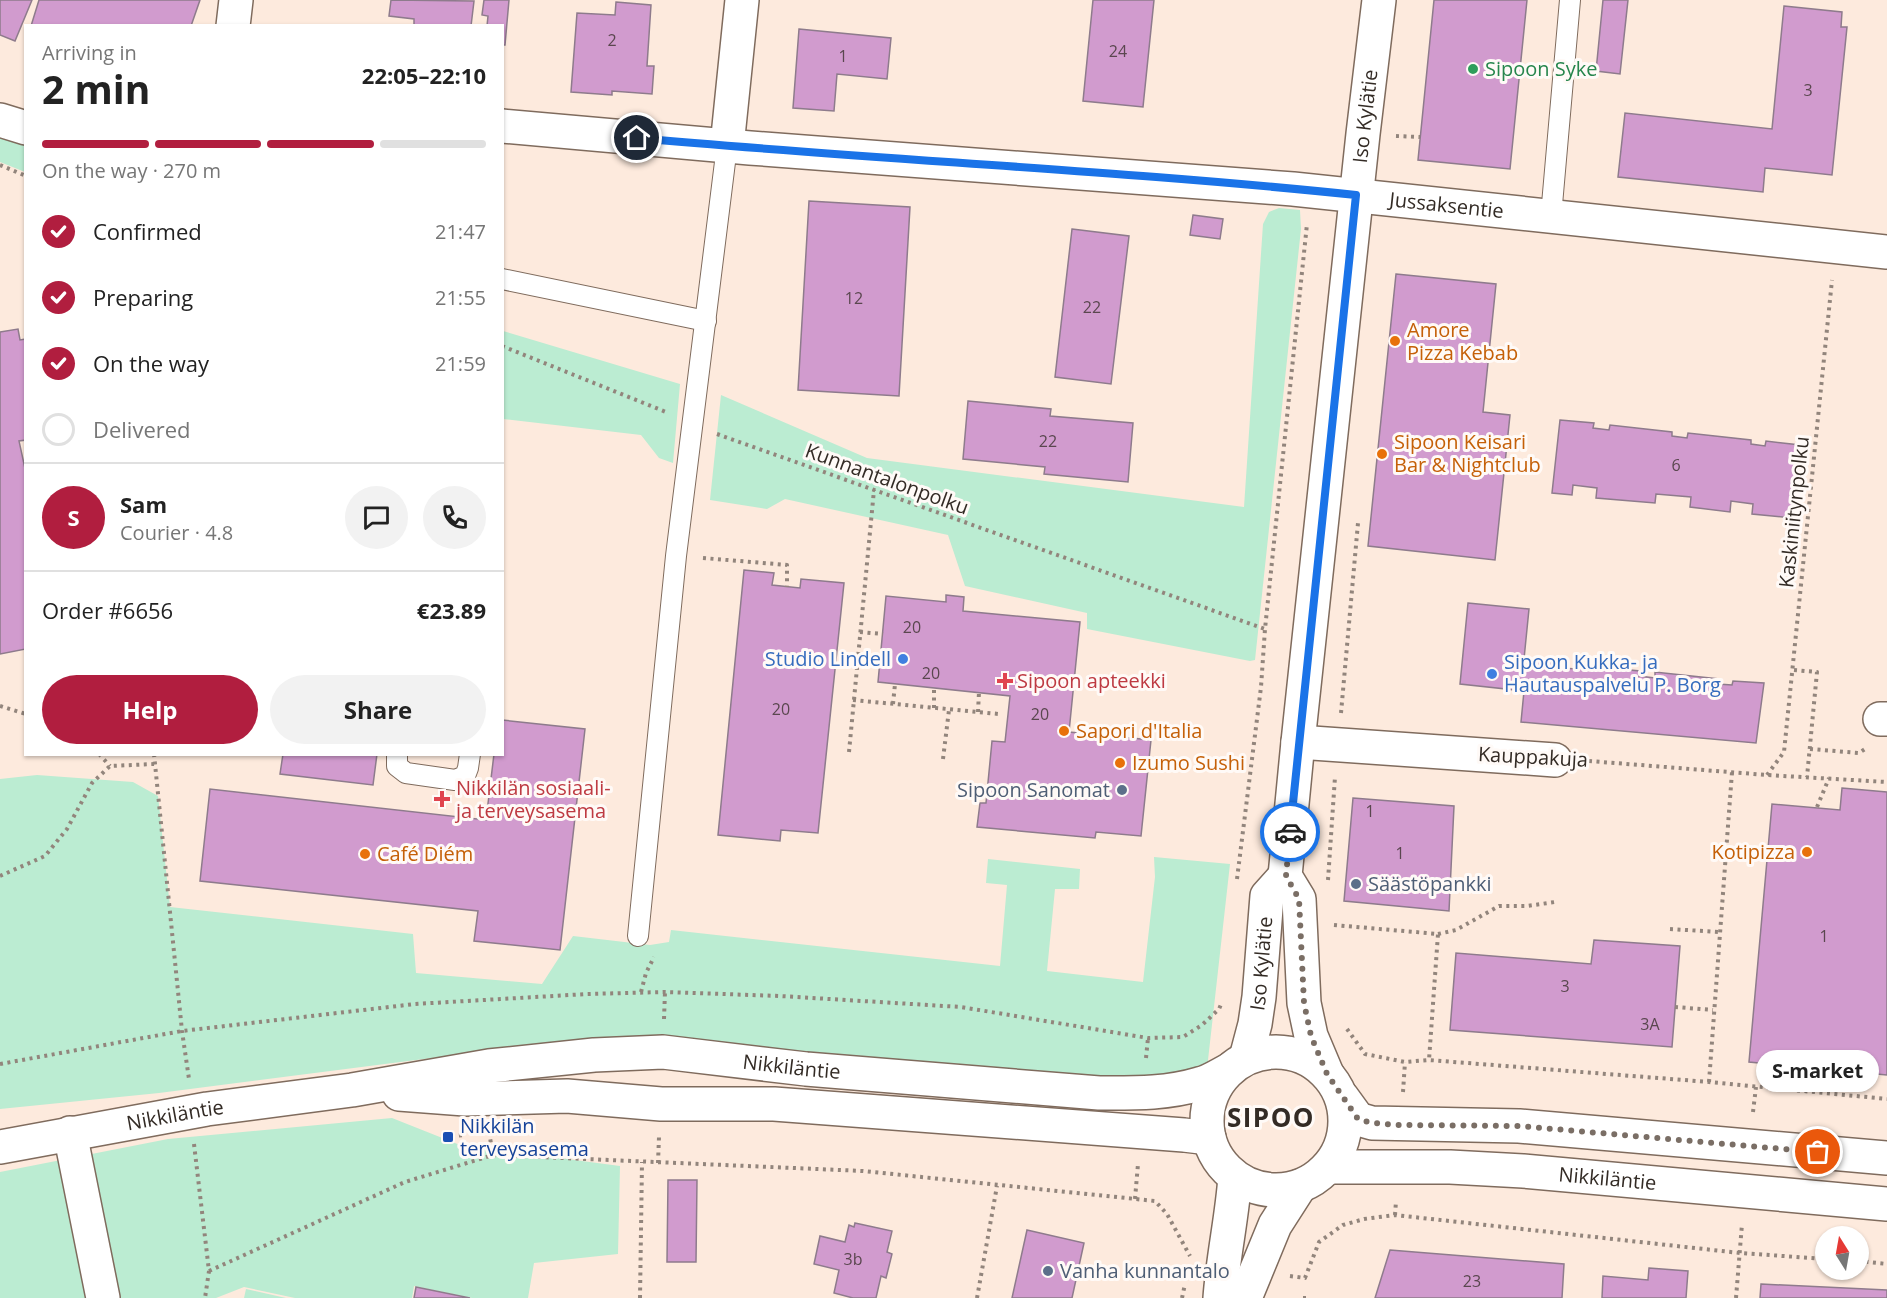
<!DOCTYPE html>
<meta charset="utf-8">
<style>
:root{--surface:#fff;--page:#f2f2f2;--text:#222;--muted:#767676;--line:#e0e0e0;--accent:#b11e3f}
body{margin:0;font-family:"Open Sans",sans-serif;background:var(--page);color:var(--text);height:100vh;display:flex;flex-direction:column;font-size:22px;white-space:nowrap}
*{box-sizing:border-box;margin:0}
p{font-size:20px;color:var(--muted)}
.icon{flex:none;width:33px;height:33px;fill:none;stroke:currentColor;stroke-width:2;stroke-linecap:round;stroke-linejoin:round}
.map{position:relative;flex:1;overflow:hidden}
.side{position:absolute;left:24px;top:24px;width:480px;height:732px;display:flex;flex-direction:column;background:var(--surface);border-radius:0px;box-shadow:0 2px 4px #0004}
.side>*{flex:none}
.needle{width:39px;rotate:349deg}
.controls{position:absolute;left:1815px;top:1226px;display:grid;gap:12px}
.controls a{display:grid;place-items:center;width:54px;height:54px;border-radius:50%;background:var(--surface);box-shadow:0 2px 4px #0004;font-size:30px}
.pin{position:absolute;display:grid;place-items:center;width:51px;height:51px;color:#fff;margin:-26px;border:3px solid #fff;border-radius:50%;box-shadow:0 2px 6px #0007}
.courier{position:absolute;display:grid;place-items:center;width:60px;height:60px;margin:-30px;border:4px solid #1a73e8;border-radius:50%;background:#fff;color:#222;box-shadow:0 2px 8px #0007}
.bubble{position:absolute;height:42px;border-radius:21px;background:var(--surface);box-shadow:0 2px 4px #0004;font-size:20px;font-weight:700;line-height:42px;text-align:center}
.overview em{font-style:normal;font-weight:700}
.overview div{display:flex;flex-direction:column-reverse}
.overview{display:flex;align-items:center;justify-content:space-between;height:102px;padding:0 18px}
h1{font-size:39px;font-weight:700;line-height:45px}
.bar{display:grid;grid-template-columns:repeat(4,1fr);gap:9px 6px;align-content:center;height:72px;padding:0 18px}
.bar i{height:8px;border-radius:4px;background:var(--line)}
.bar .on{background:var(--accent)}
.bar p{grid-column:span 4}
.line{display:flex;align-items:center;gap:15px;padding:0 18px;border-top:2px solid var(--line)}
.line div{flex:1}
.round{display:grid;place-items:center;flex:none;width:63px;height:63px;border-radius:32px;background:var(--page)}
ol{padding:0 18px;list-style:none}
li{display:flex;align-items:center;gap:18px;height:66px}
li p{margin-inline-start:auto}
li .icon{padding:6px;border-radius:50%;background:var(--accent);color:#fff;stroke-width:4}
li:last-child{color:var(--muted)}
li i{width:33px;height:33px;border:3px solid var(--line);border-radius:50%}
.primary-button{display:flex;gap:12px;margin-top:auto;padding:12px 18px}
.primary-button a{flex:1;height:69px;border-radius:36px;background:var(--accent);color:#fff;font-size:24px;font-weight:700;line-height:69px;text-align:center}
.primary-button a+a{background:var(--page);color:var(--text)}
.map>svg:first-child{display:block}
.green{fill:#bbecd2}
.building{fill:#d19bce;stroke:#8e7b8c;stroke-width:1.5}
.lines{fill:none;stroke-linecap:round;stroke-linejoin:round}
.service-casing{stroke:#7f6b5d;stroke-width:22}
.minor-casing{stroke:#7f6b5d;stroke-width:36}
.tertiary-casing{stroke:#7f6b5d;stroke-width:36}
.path{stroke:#92857c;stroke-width:4;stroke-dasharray:3 4.5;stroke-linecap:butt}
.service{stroke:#fff;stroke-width:20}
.minor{stroke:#fff;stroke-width:33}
.tertiary{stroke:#fff;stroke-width:33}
.done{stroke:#7a6e65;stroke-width:6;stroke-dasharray:0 10.8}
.route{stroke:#1a73e8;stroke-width:8}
.leisure-dot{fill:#2e9e5b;stroke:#fffaf7;stroke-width:2}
.food-dot{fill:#e8710a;stroke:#fffaf7;stroke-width:2}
.shop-dot{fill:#3f7fe0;stroke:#fffaf7;stroke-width:2}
.health-dot{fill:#e0444e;stroke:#fffaf7;stroke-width:2}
.service-dot{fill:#5c6f8a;stroke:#fffaf7;stroke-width:2}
.transit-dot{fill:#1a4fb4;stroke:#fffaf7;stroke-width:2}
.labels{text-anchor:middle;stroke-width:6;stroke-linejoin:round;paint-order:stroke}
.number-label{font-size:16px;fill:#5a474f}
.leisure-label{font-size:20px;fill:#27864d;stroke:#fffaf7;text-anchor:start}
.street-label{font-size:20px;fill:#332b25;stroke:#fffaf7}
.food-label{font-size:20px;fill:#c56008;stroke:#fffaf7;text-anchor:start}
.shop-label{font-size:20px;fill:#366cbe;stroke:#fffaf7;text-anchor:end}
.health-label{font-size:20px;fill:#be3a42;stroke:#fffaf7;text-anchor:start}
.service-label{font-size:20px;fill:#4e5e75;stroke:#fffaf7;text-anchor:start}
.transit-label{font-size:20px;fill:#164399;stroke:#fffaf7;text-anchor:start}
.district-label{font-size:26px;font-weight:bold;letter-spacing:1.5px;fill:#332b25;stroke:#fffaf7}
</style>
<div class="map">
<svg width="1887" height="1298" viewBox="0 0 1887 1298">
<rect width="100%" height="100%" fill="#fdeadd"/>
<g class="green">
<polygon points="0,118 25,127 25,172 0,162"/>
<polygon points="1279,208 1300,210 1301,229 1255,660 1250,661 1087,629 1087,613 965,586 948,535 785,499 767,509 710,500 721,395 867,458 1244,507 1263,224 1269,212"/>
<polygon points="503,331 680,384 673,463 659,458 641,435 503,419"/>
<polygon points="37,775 133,782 158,796 170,907 413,934 416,973 542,984 573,936 650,945 669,942 671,930 1000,966 1007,885 986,883 988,859 1080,869 1079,889 1055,889 1047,971 1143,982 1155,877 1154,857 1230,864 1207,1069 1149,1082 534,1045 159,1093 0,1109 0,779"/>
<polygon points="392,1118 460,1145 620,1166 618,1254 534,1263 528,1298 472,1298 414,1286 412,1298 295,1298 244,1287 216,1298 0,1298 0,1172 168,1139"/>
<polygon points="246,1289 286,1298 244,1298"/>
</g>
<g class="building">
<polygon points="0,0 32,0 15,41 0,35"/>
<polygon points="39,0 200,0 191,26 31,26"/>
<polygon points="391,0 474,1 471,26 414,26 414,19 389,16"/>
<polygon points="484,0 509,0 505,45 502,45 502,26 487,26 488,16 482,15"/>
<polygon points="1093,0 1154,0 1143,107 1083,101"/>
<polygon points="1434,0 1527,0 1510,169 1418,160"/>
<polygon points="1603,0 1628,0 1620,74 1596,71"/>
<polygon points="616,2 651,5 647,66 654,66 652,94 612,91 612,95 571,92 577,13 615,15"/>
<polygon points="1784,6 1842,12 1841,27 1847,27 1832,175 1765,168 1763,192 1618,177 1625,113 1772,129"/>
<polygon points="799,29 891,38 887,79 837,74 834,111 793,108"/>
<polygon points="809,201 910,207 899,396 798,390"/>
<polygon points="1193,215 1223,219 1220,239 1190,235"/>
<polygon points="1072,229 1129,236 1111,384 1055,377"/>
<polygon points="1396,274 1496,284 1483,412 1510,415 1495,560 1368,546"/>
<polygon points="18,329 20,340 26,339 26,440 19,441 26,473 26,649 0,654 0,332"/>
<polygon points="968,401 1051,409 1050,416 1133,423 1128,482 1044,474 1045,467 963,459"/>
<polygon points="1560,420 1594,423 1593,428 1609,430 1610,425 1672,432 1672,436 1687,438 1688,433 1751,440 1751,444 1765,446 1766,441 1800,445 1792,518 1752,514 1753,504 1731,501 1730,512 1690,507 1691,497 1656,494 1655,503 1596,498 1597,488 1573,485 1572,495 1552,493"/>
<polygon points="744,570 774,573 772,585 800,588 801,579 844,583 818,833 781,830 780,841 718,835"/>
<polygon points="946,595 964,597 963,611 1080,622 1069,732 1151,740 1141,836 1096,832 1095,838 977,827 980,803 986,803 992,741 1005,742 1010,696 878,682 886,596 946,602"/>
<polygon points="1468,603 1529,609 1524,659 1561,663 1561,668 1577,669 1577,665 1640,671 1639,676 1655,678 1655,672 1719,679 1718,684 1732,685 1733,681 1764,683 1756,743 1521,722 1524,691 1460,684"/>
<polygon points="502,720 585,729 560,950 474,941 478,911 200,881 210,789 486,820 494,754 502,754"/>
<polygon points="283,754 377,754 373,785 280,774"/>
<polygon points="1842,788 1887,792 1887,1075 1749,1062 1772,804 1840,810"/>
<polygon points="1353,798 1454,806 1449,911 1344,901"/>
<polygon points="1594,940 1680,946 1672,1047 1450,1030 1456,953 1591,964"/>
<polygon points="668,1180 697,1180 696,1262 667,1262"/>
<polygon points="855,1223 892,1231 887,1252 892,1254 886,1278 881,1276 876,1298 853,1298 834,1293 839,1270 814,1264 820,1236 845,1242 849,1225 854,1227"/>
<polygon points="1027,1230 1084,1243 1072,1298 1012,1298"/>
<polygon points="1390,1250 1564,1264 1562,1298 1375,1298"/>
<polygon points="1649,1268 1688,1271 1686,1298 1602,1298 1603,1276 1648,1280"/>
<polygon points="1761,1284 1887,1290 1887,1298 1760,1298"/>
<polygon points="416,1287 470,1298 414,1298"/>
</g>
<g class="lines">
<defs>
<g id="service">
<polyline points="1551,216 1570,0"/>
<polyline points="502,279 706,321"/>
<polyline points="397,754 397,766 406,773 455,780 465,776 468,768 470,754"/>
<polyline points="638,936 676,556 727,146"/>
</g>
<g id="minor">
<polyline points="233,26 236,0"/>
<polyline points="0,120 26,128"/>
<path id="s1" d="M502 126 750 148 1293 189 1887 252"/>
<polyline points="727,146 742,0"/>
<polyline points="1880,719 1887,719"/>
<polyline points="1298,742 1555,760"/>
<path id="s2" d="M1246 1058 1255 1024 1259 997 1267 896 1285 876"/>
<path id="s3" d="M1327 1074 1311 1036 1304 1003 1299 899 1285 876 1298 742 1363 134 1379 0"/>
<polyline points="70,1133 103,1298"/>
</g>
<g id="tertiary">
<circle cx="1276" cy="1121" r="69"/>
<polyline points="399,1094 465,1099 567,1096 661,1104 774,1104 1184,1135 1209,1138"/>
<polyline points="1342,1097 1358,1119 1372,1123 1519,1126 1887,1158"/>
<path id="s4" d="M0 1147 207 1109 352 1090 489 1066 594 1055 663 1052 806 1069 1099 1093C1132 1093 1166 1094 1199 1084 1209 1082 1219 1075 1229 1070"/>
<path id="s5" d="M1328 1167H1450L1523 1171 1887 1204"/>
<path d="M1220 1298C1223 1257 1232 1218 1235 1177"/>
<polyline points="1245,1298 1275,1225 1300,1186"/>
</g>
</defs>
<use href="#service" class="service-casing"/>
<use href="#minor" class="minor-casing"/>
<use href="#tertiary" class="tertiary-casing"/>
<g class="path">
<polyline points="1396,136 1420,137"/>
<polyline points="0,165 26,176"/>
<polyline points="502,346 666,412"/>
<polyline points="717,434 1265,629"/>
<polyline points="703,558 787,565 787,587"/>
<polyline points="860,632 883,634"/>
<polyline points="1794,670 1817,672 1807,777"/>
<polyline points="853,700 999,714"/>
<polyline points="893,704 895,684"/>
<polyline points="0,706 26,714"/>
<polyline points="934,708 934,688"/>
<polyline points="978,712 979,692"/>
<polyline points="1341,713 1358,523"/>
<polyline points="1810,749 1859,753 1865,749"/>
<polyline points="849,752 874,490"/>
<polyline points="99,754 110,766"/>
<polyline points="154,754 182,1031 189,1079"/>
<polyline points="943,759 949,710"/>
<polyline points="1589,761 1767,775 1887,782"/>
<polyline points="1767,775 1784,752 1832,280"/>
<polyline points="1817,807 1829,778"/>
<polyline points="0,876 45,856 67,829 92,783 110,766 154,764"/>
<polyline points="1237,879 1261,687 1265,629 1307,224"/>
<polyline points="1328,880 1335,777"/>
<polyline points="1334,925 1438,934 1429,1060"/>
<polyline points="1670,929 1719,932"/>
<polyline points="1438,934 1456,930 1499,906 1527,906 1555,902"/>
<polyline points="641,992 646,973 654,957"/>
<polyline points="1675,1007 1713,1010"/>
<polyline points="664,1019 665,992"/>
<polyline points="1347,1029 1365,1054 1405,1062 1429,1060 1709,1082 1887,1099"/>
<polyline points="1146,1058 1148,1038"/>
<polyline points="0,1064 182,1031 415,1004 587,994 665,992 780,996 961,1007 1148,1038 1183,1037 1202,1025 1219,1009 1222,1002"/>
<polyline points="1709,1082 1732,772"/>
<polyline points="1403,1092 1405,1062"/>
<polyline points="1753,1112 1756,1087"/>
<polyline points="489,1132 493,1155"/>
<polyline points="444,1137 464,1135"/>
<polyline points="194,1144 209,1271 205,1298"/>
<polyline points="658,1163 659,1137"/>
<polyline points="1135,1199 1138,1164"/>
<polyline points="1395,1215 1396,1201"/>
<polyline points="1858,1261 1887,1264"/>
<polyline points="209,1271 405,1182 493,1155 863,1171 1155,1201 1167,1214 1190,1256"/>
<polyline points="1290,1276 1305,1278 1319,1242 1343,1225 1364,1219 1395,1215 1740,1253 1826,1259"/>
<polyline points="640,1298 642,1162"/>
<polyline points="977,1298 997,1186"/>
<polyline points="1182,1298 1185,1284"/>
<polyline points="1303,1298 1307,1298"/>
<polyline points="1736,1298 1742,1224"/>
</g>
<use href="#service" class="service"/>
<use href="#minor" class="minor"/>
<use href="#tertiary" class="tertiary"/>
</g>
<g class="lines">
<polyline class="done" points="1290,832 1286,876 1299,899 1304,1003 1311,1036 1327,1074 1358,1119 1372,1123 1400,1125 1519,1126 1818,1152"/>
<path class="route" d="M637 138C877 160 1117 170 1356 195L1290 832"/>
</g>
<circle class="leisure-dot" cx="1473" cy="69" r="6"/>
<g class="food-dot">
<circle cx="1395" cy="341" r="6"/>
<circle cx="1382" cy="454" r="6"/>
<circle cx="1064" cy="731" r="6"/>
<circle cx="1120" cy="763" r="6"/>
<circle cx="1807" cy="852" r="6"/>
<circle cx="365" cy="854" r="6"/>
</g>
<g class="shop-dot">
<circle cx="903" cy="659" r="6"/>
<circle cx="1492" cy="674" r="6"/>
</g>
<g class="health-dot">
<path d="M1002 672h6v6h6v6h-6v6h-6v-6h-6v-6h6z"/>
<path d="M439 790h6v6h6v6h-6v6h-6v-6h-6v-6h6z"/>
</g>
<g class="service-dot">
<circle cx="1122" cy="790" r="6"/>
<circle cx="1356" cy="884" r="6"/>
<circle cx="1048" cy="1271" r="6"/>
</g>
<rect class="transit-dot" x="442" y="1131" width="12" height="12" rx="3"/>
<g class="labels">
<g class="number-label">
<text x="612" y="46">2</text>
<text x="1118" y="57">24</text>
<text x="843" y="62">1</text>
<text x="1808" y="96">3</text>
<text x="854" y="304">12</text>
<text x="1092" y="313">22</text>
<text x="1048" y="447">22</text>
<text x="1676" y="471">6</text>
<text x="912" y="633">20</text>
<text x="931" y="679">20</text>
<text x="781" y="715">20</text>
<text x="1040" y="720">20</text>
<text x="1370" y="817">1</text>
<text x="1400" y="859">1</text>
<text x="1824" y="942">1</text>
<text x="1565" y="992">3</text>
<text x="1650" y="1030">3A</text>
<text x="853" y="1265">3b</text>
<text x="1472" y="1287">23</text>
</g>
<g class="leisure-label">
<text x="1485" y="76">Sipoon Syke</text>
</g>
<g class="street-label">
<text dy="7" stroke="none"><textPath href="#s3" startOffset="970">Iso Kylätie</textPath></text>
<text dy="7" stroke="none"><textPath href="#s1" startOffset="948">Jussaksentie</textPath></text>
<text transform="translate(887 479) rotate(20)" y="7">Kunnantalonpolku</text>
<text transform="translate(1794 512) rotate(-84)" y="7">Kaskiniitynpolku</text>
<text transform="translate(1533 757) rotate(3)" y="7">Kauppakuja</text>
<text dy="7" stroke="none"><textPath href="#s2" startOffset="96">Iso Kylätie</textPath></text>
<text dy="7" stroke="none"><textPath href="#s4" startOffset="800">Nikkiläntie</textPath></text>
<text dy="7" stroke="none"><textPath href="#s4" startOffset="178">Nikkiläntie</textPath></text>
<text dy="7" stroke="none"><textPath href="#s5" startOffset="280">Nikkiläntie</textPath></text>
</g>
<g class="food-label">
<text x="1407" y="337">Amore<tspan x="1407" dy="23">Pizza Kebab</tspan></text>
<text x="1394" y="449">Sipoon Keisari<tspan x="1394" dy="23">Bar &amp; Nightclub</tspan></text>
<text x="1076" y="738">Sapori d'Italia</text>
<text x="1132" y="770">Izumo Sushi</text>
<text x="1795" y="859" text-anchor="end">Kotipizza</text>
<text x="377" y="861">Café Diém</text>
</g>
<g class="shop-label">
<text x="891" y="666">Studio Lindell</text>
<text x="1504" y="669" text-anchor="start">Sipoon Kukka- ja<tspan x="1504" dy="23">Hautauspalvelu P. Borg</tspan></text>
</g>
<g class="health-label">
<text x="1017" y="688">Sipoon apteekki</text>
<text x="456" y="795">Nikkilän sosiaali-<tspan x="456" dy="23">ja terveysasema</tspan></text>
</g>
<g class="service-label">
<text x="1110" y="797" text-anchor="end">Sipoon Sanomat</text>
<text x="1368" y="891">Säästöpankki</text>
<text x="1060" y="1278">Vanha kunnantalo</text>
</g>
<g class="transit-label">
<text x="460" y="1133">Nikkilän<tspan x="460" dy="23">terveysasema</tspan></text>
</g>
<g class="district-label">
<text x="1271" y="1127">SIPOO</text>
</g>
</g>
</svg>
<div class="controls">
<a><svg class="needle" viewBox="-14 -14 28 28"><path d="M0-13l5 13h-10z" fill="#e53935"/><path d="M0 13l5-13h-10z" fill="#767676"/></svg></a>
</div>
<div class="pin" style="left:1818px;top:1152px;background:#ea580c"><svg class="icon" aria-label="bag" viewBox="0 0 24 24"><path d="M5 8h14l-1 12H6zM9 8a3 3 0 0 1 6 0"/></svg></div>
<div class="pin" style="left:637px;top:138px;background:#1f2937"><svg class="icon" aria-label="home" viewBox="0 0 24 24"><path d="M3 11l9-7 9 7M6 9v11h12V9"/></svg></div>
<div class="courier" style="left:1290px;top:832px"><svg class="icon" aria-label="car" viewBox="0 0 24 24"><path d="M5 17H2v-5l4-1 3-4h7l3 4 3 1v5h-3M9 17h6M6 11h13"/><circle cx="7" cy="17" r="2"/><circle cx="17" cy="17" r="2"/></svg></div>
<div class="bubble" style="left:1756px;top:1050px;width:123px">S-market</div>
<section class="side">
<div class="overview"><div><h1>2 min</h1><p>Arriving in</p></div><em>22:05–22:10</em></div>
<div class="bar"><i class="on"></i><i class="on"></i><i class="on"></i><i></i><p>On the way · 270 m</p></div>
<ol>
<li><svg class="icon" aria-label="check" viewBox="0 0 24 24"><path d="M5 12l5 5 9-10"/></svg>Confirmed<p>21:47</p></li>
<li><svg class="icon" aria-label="check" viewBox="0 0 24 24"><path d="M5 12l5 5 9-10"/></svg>Preparing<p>21:55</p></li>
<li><svg class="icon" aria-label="check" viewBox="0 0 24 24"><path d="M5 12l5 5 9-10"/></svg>On the way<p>21:59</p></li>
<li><i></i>Delivered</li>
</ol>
<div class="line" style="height:108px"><b class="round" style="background:var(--accent);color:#fff">S</b><div><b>Sam</b><p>Courier · 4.8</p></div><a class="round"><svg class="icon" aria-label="chat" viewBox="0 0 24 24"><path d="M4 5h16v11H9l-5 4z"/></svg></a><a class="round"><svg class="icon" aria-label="phone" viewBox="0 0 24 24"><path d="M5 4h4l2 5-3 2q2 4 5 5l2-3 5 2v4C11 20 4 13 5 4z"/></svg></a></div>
<div class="line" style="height:78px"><div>Order #6656</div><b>€23.89</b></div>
<div class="primary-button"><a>Help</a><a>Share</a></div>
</section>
</div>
